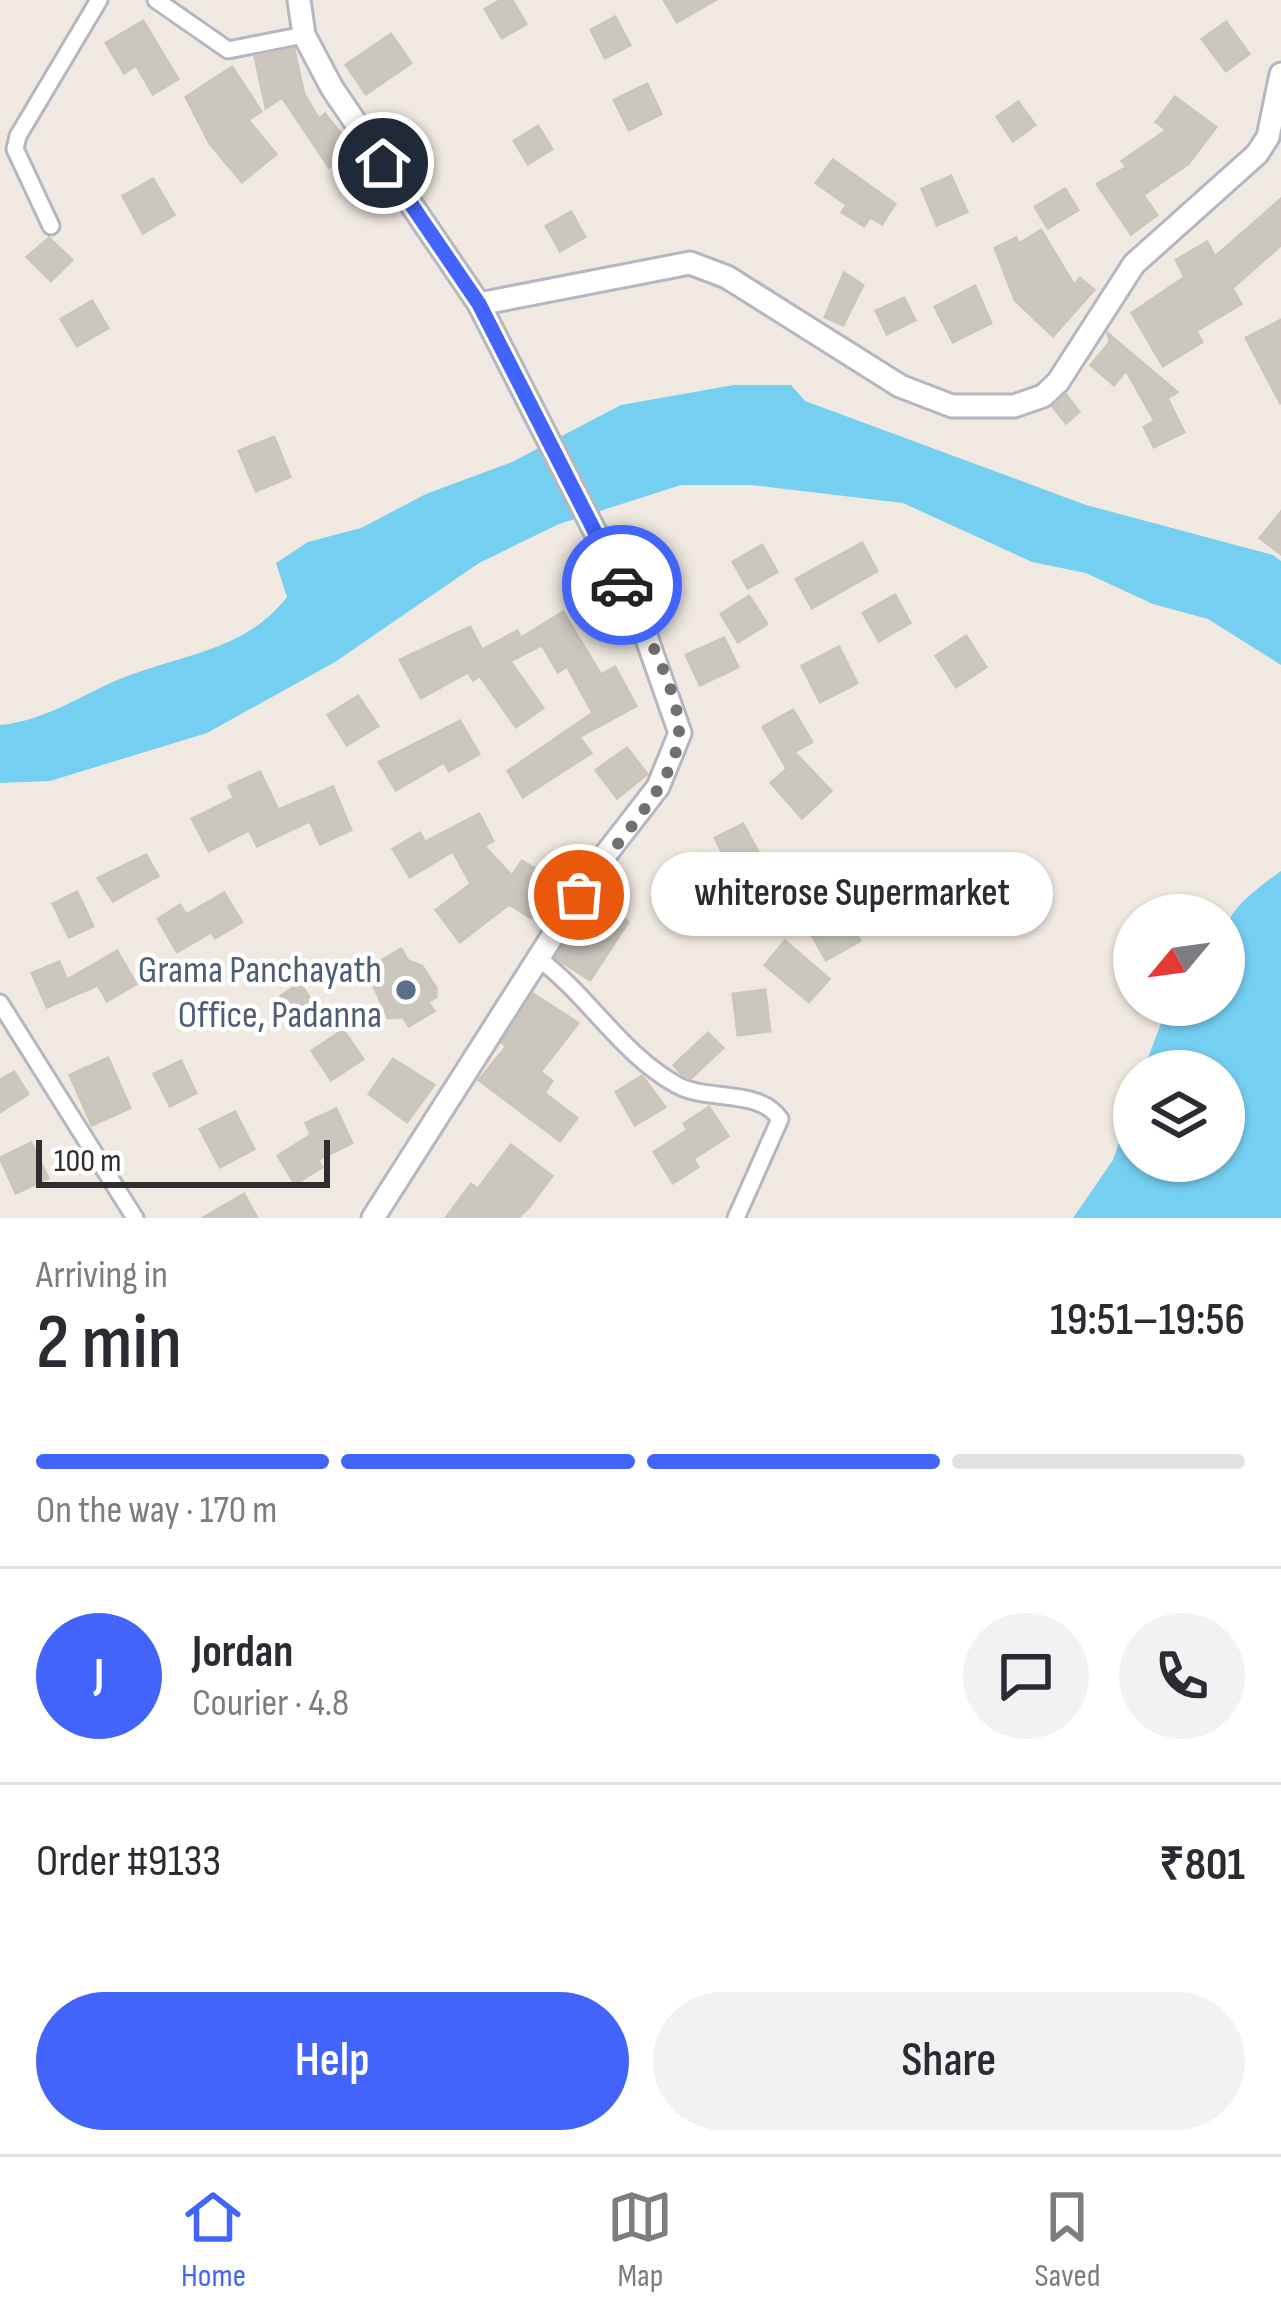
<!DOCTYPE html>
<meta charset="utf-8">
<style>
:root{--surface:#fff;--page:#f2f2f3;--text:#2b2b33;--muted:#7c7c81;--line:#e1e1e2;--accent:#4264fb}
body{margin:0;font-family:"Sofia Sans Condensed",sans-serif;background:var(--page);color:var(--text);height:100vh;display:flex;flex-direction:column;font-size:45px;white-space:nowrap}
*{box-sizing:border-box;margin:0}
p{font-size:39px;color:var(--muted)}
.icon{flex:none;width:66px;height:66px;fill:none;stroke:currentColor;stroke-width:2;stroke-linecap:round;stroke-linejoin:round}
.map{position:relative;height:1218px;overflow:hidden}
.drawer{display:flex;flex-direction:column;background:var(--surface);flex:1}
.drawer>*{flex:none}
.needle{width:78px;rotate:241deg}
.fabs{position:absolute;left:1113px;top:894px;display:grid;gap:24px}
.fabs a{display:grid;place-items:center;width:132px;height:132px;border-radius:50%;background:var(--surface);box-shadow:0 3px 9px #0004;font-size:60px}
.scale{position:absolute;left:36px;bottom:30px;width:294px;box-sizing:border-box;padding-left:12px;border:6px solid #2e2e2e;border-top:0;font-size:33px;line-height:42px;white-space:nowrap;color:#2e2e2e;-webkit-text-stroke:9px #fff;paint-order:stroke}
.pin{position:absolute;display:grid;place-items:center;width:102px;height:102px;color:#fff;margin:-51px;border:6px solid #fff;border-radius:50%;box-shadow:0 3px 12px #0007}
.courier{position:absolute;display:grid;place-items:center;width:120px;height:120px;margin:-60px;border:9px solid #4264fb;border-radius:50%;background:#fff;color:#222;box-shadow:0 3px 15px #0007}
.bubble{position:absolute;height:84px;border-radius:42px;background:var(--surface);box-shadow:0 3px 9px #0004;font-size:39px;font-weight:600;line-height:84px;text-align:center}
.head em{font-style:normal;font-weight:600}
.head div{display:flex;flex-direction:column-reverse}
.head{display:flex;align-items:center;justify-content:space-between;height:204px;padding:0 36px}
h1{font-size:78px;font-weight:600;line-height:90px}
.bar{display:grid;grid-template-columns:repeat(4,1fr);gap:18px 12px;align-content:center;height:144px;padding:0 36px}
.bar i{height:15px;border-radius:9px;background:var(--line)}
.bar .on{background:var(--accent)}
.bar p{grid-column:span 4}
.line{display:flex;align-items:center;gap:30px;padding:0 36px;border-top:3px solid var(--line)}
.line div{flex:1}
.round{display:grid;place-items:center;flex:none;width:126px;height:126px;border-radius:63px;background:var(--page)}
.primary-button{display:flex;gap:24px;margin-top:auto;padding:24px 36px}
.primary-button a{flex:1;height:138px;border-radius:72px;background:var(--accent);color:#fff;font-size:48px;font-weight:600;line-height:138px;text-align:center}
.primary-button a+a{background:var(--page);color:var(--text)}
.dock{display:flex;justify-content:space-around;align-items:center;height:168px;border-top:3px solid var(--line);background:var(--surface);font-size:33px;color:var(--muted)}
.dock a{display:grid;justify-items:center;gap:6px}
.dock .on{color:var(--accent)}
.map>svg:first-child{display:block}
.water{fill:#75cff0}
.building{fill:#cbc7bf;stroke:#cbc5ba;stroke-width:3}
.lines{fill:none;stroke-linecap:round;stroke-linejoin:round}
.street-casing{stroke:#b4b7c1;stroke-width:21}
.secondary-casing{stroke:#b4b7c1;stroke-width:27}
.street{stroke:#fff;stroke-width:15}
.secondary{stroke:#fff;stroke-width:21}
.done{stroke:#726f6d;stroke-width:12;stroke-dasharray:0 21.6}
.route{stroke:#4264fb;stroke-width:15}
.service-dot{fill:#5c6f8a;stroke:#fff;stroke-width:4.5}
.labels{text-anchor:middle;stroke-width:9;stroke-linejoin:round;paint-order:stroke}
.service-label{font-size:39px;fill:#4e5e75;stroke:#fff;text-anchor:end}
</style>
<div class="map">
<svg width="1281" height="1218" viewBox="0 0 1281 1218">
<rect width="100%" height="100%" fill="#efe9e1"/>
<g class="water">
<path d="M734 385H791L805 401 1086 505 1273 555 1281 561V665L1208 619 1153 604 1086 573 1032 562 903 503 751 485H681L559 524 479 563 335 662 207 733 50 781 0 783V725C48 721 86 691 130 675 187 654 248 648 287 597L276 563 308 542 361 528 426 494 512 462 621 405Z"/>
<path d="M1281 871V1218H1073L1113 1160 1134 1098V1161H1224V1071H1143L1168 1005H1224C1224 924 1212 921 1281 871Z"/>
</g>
<g class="building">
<polygon points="501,0 512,0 526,24 502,38 485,9"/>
<polygon points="664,0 715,0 677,22"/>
<polygon points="615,17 630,45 605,58 591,30"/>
<polygon points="143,21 178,79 153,94 136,65 124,73 106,43"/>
<polygon points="1226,22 1249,54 1226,71 1202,39"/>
<polygon points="391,34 411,63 366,94 346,65"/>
<polygon points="294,49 304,94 319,119 325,114 352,148 329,167 282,97 266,108 255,57"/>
<polygon points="232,67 261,111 248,120 276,154 242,182 210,144 186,97"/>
<polygon points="647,84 661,114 629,130 614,100"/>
<polygon points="1175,97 1216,127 1188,164 1143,195 1157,215 1131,234 1097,184 1127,167 1122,161 1167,130 1156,122"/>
<polygon points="1018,102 1035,125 1013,141 997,117"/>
<polygon points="538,126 552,149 528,164 514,141"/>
<polygon points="833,160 895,204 882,224 870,217 864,226 842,212 847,205 816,183"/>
<polygon points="951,176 967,212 937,225 922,189"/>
<polygon points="153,179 174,215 143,233 123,196"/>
<polygon points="1065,189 1078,210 1048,228 1035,207"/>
<polygon points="1281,199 1281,245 1232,288 1241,304 1196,331 1202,342 1163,366 1132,313 1185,277 1176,260 1207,242 1215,257"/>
<polygon points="571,212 585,237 560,251 546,226"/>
<polygon points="1041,230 1074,285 1080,278 1094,290 1053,336 1015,300 995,248 1016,238 1019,244"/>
<polygon points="49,238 72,260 51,281 27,257"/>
<polygon points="844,273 863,285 843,325 825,317"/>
<polygon points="975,286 991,323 953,342 935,307"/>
<polygon points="904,298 915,320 887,334 876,311"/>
<polygon points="92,301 108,328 77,346 61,319"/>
<polygon points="1281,320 1281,404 1246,338"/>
<polygon points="1108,334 1177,392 1167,398 1184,432 1154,447 1144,427 1155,421 1126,370 1114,385 1091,365 1110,342"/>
<polygon points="1066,395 1079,412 1066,423 1053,407"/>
<polygon points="274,437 290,477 256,491 239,451"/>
<polygon points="1281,512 1281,554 1260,538"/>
<polygon points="862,543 877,571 812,608 796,579"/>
<polygon points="762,545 777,572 748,588 733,562"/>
<polygon points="895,595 910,623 879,641 863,613"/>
<polygon points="749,596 767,624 738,642 721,614"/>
<polygon points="563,612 601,675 615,667 636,706 579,737 591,753 523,797 508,771 593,713 567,666 558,672 542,645 510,661 543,708 516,727 480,676 473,680 468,672 421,698 400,660 470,627 482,650 517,631 521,638"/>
<polygon points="966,636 986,667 956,687 936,656"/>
<polygon points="724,638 738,667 700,685 686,655"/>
<polygon points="839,647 857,683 820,702 802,666"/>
<polygon points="358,696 378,726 347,745 328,715"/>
<polygon points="793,710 812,742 794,752 831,791 802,818 771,783 787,769 763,727"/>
<polygon points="460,721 479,754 449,771 444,762 396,790 379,762"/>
<polygon points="627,748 647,774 617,798 596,770"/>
<polygon points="260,772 278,810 333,787 351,830 320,844 310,821 257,846 249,830 209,851 192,819 234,798 229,786"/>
<polygon points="479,814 493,841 484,846 512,876 522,861 554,880 531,918 509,904 460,942 436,910 471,884 453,851 410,877 393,849 420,833 425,842"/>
<polygon points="743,824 761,857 732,872 715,838"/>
<polygon points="146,855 158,876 113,901 98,878"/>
<polygon points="77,892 93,926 69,937 53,904"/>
<polygon points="831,892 860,941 826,960 798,911"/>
<polygon points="224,893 242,922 215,938 211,932 177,952 158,919 180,905 186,915"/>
<polygon points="594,899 628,922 590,980 556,958"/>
<polygon points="785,941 829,979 809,1002 765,965"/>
<polygon points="401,949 408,961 422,966 436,988 436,997 428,1002 434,1011 409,1026 403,1017 388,1018 370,977 385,968 381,961"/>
<polygon points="117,951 136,984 107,1001 98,985 47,1007 32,973 59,962 67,980"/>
<polygon points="300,983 315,1007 296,1020 281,996"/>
<polygon points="765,990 770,1031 738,1035 733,994"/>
<polygon points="533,994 578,1023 540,1072 552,1081 544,1093 577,1118 560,1141 479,1080 507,1046 502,1043"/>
<polygon points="343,1030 363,1059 331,1080 312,1051"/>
<polygon points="708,1033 723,1048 691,1078 681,1073 674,1065"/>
<polygon points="108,1058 130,1108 92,1125 70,1075"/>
<polygon points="393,1059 434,1085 407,1122 369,1094"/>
<polygon points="181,1061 196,1093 170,1106 154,1074"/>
<polygon points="14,1072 28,1094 0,1112 0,1080"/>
<polygon points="642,1076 665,1107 635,1125 616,1092"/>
<polygon points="709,1107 728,1136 693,1159 698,1167 673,1183 654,1152 688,1130 684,1124"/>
<polygon points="336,1109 352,1143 317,1160 322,1167 295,1184 278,1156 311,1135 306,1123"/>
<polygon points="235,1112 254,1149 220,1167 200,1129"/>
<polygon points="31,1143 48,1178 16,1193 0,1158"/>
<polygon points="511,1145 552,1176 529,1207 518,1218 446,1218 471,1184 478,1189"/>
<polygon points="244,1194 257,1218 203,1218"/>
</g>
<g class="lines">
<defs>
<g id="street">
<polyline points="156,0 228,50 304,35"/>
<polyline points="51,226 15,149 18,136 99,0"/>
<path d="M539 959C589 996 621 1054 677 1085 708 1102 759 1088 780 1119L736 1218"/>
<polyline points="0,1003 135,1218"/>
</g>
<g id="secondary">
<polyline points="299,0 304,35 332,88 479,304 641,622 680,733 658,787 599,863 373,1218"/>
<polyline points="479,304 690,263 727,277 900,386 952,406 1014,406 1043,396 1058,382 1134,264 1257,154 1268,137 1281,74"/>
</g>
</defs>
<use href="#street" class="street-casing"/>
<use href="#secondary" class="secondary-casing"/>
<use href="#street" class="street"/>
<use href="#secondary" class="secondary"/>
</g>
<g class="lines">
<path class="done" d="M579 895C606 852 680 782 679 731 679 690 641 622 622 585"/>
<polyline class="route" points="383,163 479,304 622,585"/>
</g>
<circle class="service-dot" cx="406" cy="990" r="12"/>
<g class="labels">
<g class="service-label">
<text x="382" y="982">Grama Panchayath<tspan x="382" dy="45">Office, Padanna</tspan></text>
</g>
</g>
</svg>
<div class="fabs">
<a><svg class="needle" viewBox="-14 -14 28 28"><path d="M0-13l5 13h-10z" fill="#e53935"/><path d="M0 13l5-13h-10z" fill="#7c7c81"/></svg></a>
<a><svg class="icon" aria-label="layers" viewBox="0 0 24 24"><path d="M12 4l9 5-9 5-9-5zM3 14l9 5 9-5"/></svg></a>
</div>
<div class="scale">100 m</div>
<div class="pin" style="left:579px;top:895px;background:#ea580c"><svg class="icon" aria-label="bag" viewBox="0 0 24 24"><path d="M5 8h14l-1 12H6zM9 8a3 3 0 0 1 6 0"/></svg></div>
<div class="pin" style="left:383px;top:163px;background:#1f2937"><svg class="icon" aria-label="home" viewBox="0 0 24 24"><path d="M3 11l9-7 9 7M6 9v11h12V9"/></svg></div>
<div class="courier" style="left:622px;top:585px"><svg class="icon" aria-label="car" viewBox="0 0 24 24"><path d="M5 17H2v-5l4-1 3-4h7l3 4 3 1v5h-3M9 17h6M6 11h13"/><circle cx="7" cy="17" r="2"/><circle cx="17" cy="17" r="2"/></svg></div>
<div class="bubble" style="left:651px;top:852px;width:402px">whiterose Supermarket</div>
</div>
<section class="drawer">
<div class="head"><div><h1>2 min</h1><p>Arriving in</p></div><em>19:51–19:56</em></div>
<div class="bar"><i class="on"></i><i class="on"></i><i class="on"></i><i></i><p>On the way · 170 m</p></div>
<div class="line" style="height:216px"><b class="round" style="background:var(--accent);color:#fff">J</b><div><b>Jordan</b><p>Courier · 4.8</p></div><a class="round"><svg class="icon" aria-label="chat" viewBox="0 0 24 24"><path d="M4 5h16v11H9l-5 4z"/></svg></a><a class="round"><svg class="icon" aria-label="phone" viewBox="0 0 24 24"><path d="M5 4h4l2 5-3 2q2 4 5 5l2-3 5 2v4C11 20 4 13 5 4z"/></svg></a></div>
<div class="line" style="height:156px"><div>Order #9133</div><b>₹801</b></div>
<div class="primary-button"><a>Help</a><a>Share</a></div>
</section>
<nav class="dock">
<a class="on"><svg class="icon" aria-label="home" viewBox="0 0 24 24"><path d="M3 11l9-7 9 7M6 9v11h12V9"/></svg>Home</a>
<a><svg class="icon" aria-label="map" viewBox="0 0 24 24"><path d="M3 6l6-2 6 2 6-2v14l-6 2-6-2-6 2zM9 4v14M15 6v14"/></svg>Map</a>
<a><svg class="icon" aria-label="saved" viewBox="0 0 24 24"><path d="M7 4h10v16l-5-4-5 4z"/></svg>Saved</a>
</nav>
